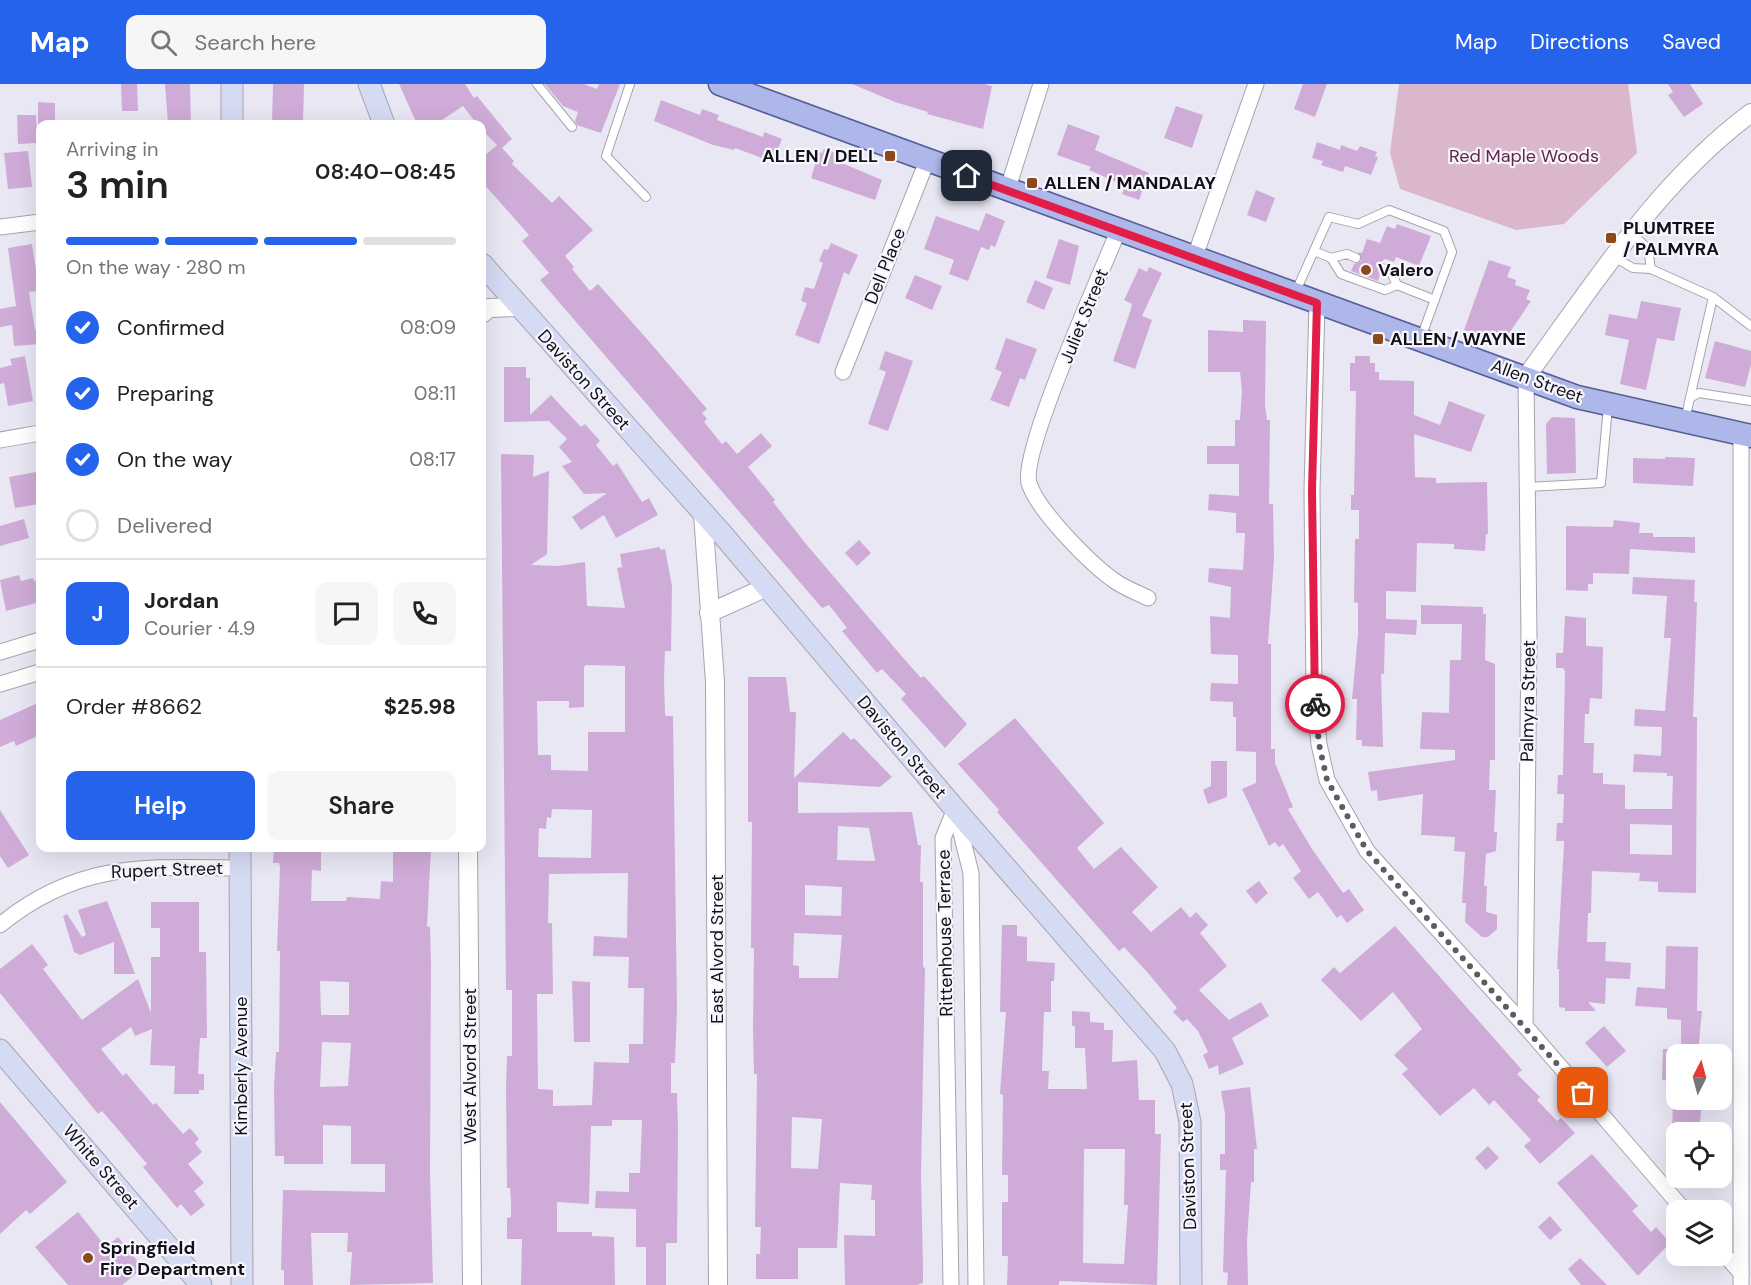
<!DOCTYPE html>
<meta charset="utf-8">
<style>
:root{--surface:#fff;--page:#f6f6f6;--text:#222;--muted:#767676;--line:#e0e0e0;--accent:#2563eb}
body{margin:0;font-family:"DM Sans",sans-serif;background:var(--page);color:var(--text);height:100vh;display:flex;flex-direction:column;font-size:22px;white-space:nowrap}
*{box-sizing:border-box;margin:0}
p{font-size:20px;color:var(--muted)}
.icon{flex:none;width:33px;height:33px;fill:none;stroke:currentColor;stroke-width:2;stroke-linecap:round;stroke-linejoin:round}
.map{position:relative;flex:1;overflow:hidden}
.side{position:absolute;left:36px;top:36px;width:450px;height:732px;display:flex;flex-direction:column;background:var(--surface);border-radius:12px;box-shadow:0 6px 24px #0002}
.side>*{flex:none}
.needle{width:39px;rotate:6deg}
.buttons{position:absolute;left:1666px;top:960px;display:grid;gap:12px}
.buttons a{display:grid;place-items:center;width:66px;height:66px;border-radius:12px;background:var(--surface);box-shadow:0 6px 24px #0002;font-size:30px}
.pin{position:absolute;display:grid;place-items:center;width:51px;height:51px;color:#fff;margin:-26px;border-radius:12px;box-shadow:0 3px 9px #0006}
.courier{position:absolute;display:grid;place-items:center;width:60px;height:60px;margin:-30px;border:4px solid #e11d48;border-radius:50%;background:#fff;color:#222;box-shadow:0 2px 8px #0007}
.overview em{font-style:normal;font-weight:600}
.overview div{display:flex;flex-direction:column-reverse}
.overview{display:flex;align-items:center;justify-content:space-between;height:102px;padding:0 30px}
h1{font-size:39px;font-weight:600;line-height:45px}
.bar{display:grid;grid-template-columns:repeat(4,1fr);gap:9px 6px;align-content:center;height:72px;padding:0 30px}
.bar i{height:8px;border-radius:4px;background:var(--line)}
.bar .active{background:var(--accent)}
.bar p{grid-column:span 4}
.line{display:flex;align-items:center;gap:15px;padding:0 30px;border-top:2px solid var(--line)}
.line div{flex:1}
.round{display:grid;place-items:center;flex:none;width:63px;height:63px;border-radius:12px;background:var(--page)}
ol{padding:0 30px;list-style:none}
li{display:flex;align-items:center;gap:18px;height:66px}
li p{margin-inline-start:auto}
li .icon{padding:6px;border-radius:50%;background:var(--accent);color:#fff;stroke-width:4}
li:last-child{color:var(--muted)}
li i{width:33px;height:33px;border:3px solid var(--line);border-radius:50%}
.cta{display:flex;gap:12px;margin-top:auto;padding:12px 30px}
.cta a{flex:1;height:69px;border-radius:12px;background:var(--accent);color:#fff;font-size:24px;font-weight:600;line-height:69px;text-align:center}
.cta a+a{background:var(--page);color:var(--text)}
header{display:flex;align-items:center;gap:36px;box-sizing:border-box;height:84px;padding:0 30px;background:var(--accent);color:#fff}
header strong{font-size:28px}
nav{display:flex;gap:33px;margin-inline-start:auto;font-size:21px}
.search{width:420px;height:54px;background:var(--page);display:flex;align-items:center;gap:15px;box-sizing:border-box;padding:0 21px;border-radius:12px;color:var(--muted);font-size:22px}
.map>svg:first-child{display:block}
.green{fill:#dab7cb}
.building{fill:#cfacd7;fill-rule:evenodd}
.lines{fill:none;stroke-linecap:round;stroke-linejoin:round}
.service-casing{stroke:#a6a3b0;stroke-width:10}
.minor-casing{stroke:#a6a3b0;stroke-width:17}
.tertiary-casing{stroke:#a6a3b0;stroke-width:20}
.secondary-casing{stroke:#a6a3b0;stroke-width:23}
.primary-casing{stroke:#545d95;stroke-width:25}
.service{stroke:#fff;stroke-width:8}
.minor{stroke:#fff;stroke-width:15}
.tertiary{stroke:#fff;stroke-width:18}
.secondary{stroke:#d6dbf4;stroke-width:21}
.primary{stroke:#aeb7e9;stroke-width:22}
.done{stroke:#5d5b63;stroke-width:6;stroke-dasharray:0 10.8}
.route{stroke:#e11d48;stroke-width:8}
.poi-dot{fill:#8d491c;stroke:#f7f5fe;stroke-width:2}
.labels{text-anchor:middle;stroke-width:4.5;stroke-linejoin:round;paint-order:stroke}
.poi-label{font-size:18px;font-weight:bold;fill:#111015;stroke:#f7f5fe;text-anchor:start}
.park-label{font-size:18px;fill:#61244c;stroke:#f7f5fe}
.street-label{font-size:18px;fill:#111015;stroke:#f7f5fe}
</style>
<header>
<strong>Map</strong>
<div class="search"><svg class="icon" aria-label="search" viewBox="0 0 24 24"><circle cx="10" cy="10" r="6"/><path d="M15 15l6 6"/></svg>Search here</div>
<nav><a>Map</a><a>Directions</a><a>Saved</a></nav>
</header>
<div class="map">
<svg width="1751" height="1201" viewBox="0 0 1751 1201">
<rect width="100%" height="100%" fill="#eae7f5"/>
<polygon class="green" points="1399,0 1628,0 1637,69 1564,140 1516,146 1400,105 1390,69"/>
<g class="building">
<polygon points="121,0 137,0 138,27 122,27"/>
<polygon points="165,0 190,0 191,40 168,40"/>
<polygon points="273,0 304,0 303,40 272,40"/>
<polygon points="399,0 465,0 474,14 477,12 512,55 502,64 514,77 512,80 552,119 559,112 593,146 565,172 574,183 572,185 590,207 598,200 647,255 707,325 702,329 707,335 704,338 722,360 726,357 737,370 761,349 772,362 748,383 775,416 773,418 806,460 905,576 921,594 924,592 967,640 945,664 901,615 906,610 882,585 877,589 842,547 847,544 829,521 822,524 810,510 540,196 549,189 522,157 529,151 482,98 482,74 497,61 482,46 482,40 477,40 463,22 436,40 417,40"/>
<polygon points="545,0 584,0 597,5 599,0 620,0 601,49 577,41 575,37 578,28 563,22"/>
<polygon points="852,0 984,0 992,2 983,45 927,30 928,28 895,18"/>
<polygon points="1303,0 1327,0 1315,33 1294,25"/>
<polygon points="1668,0 1690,0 1703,20 1684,33 1668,11 1673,8"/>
<polygon points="661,16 700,31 702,25 719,31 717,36 763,53 764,48 782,55 773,78 735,64 734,66 713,61 654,37"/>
<polygon points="38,18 55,19 55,40 38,40"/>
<polygon points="1176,22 1203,31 1192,64 1164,54"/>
<polygon points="17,31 36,31 37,59 18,60"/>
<polygon points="1068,40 1100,52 1095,66 1149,89 1139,116 1122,110 1125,102 1089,86 1091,83 1057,71"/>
<polygon points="1317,58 1340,66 1341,61 1357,67 1360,62 1377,68 1375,72 1378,73 1371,91 1345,82 1343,88 1321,81 1323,77 1312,74"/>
<polygon points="824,65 840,70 837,77 882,96 875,116 811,94 819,68 822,69"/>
<polygon points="28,67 32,103 8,105 4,69"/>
<polygon points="1256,106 1275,114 1266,138 1247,131"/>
<polygon points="986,129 1005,137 995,163 991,161 989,166 981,163 968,197 949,190 954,176 924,165 936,132 979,147"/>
<polygon points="1397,140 1431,152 1419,182 1396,173 1394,178 1385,175 1376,182 1380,190 1378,197 1351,187 1354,180 1361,177 1358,168 1362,169 1367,155 1380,159 1387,142 1395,145"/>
<polygon points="1059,155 1079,162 1070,201 1046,194"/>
<polygon points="831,159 858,171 849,191 844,188 819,260 795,251 807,219 801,217 805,203 814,205 823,179 819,177 824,165 828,166"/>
<polygon points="32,160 39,207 29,208 35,246 40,245 40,260 14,262 12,241 0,243 0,225 16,222 8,164"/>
<polygon points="1489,176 1511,183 1507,193 1516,196 1515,201 1530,206 1526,215 1531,217 1508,251 1506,249 1499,257 1464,246"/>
<polygon points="1149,183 1162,189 1142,232 1152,236 1135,285 1113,277 1131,225 1132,220 1124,216 1139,184 1147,188"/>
<polygon points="915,191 942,202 932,226 905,214"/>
<polygon points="1035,196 1053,204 1044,226 1026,218"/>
<polygon points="1641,217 1681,224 1674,257 1657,254 1646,306 1620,300 1629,256 1605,251 1609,230 1637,235"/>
<polygon points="1243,236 1266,237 1265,321 1267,336 1270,336 1269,420 1273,420 1274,476 1268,560 1271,560 1271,665 1275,665 1275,679 1293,723 1288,725 1312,765 1343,809 1349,805 1364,826 1347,839 1341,831 1337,834 1318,808 1309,815 1293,794 1301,787 1283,760 1279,763 1275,758 1269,762 1242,705 1256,699 1256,668 1236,667 1236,633 1233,633 1233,618 1210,617 1211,599 1238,600 1238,571 1211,570 1210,532 1230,534 1231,503 1208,498 1209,484 1243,486 1245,449 1236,449 1236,429 1208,426 1209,410 1239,412 1239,380 1207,380 1207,362 1235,362 1235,336 1240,336 1242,307 1240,288 1208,288 1208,246 1243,248"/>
<polygon points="1006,254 1037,265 1025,296 1020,294 1009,323 990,316 1002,288 995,285"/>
<polygon points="1715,257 1751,267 1751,281 1745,303 1705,294"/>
<polygon points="885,267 913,277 888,347 868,340 886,288 879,285"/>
<polygon points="25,272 33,317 8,322 4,299 0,300 0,284 12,281 10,275"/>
<polygon points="1355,272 1370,272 1370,279 1375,279 1375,288 1379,288 1379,296 1414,297 1414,331 1440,341 1449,317 1485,331 1471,368 1414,350 1415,393 1436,394 1436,399 1487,398 1488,450 1486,450 1485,467 1454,465 1454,460 1417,459 1416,508 1386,507 1386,535 1417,536 1416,551 1385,549 1384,590 1381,590 1383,663 1362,662 1362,656 1356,656 1357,615 1352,615 1358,550 1358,519 1354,518 1355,455 1359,455 1359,426 1351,426 1351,411 1354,411 1356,307 1350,307 1350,279 1355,279"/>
<polygon points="504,283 526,283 526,294 530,294 530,331 551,311 581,343 585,340 600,357 596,361 613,382 617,379 642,418 649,414 658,431 616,454 604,431 581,446 572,433 607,409 584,410 562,382 572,378 559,363 567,355 549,337 504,338"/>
<polygon points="1552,333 1575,334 1576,389 1547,390 1546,340"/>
<path d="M501 370 534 371 533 393 549 387 547 470 531 481 558 482 585 478 587 522 625 524 617 484 622 483 620 470 660 463V466L665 465 672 502 671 567H665L664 596 665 630 666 632H673L677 925 675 979H671V1009H677L678 1046 677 1159H666V1201H646V1163H636V1125L595 1124 596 1107 629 1108V1089H640L642 1036H612V1042H591L589 1120 557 1118V1148H592V1152L614 1153 615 1201H521L522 1155H507V1134L511 1133V1117L510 1104H507L506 1005 507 972H512V906H506ZM586 581 625 582V648H588V687L551 686V671H538L537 617H569V624L584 623V583ZM552 725 592 726 591 774 538 773 539 744 546 745 547 733 551 734ZM628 789 627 854 594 852 593 872 629 873 628 904H644L643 960H629V979L594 978 592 1021 553 1022V1006L538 1005 537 910H553L552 839H548L549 790Z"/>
<polygon points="1665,373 1695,374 1693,402 1633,399 1633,374 1665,375"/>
<polygon points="36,388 39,420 15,424 9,393"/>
<polygon points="24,435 29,454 0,462 0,442"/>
<polygon points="1614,436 1640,439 1639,449 1653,449 1653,453 1695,453 1695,469 1630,465 1629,490 1593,489 1593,500 1588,500 1588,507 1566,506 1566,442 1613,443"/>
<polygon points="859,456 871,469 857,482 845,469"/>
<polygon points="19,491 21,497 33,494 34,497 38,496 40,518 6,527 0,496"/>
<path d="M1633 493 1695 496 1694 518H1697L1693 633H1697L1696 809 1658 808V798L1639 797 1640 789 1592 787 1591 829H1588L1587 858H1606L1605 877 1631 879 1630 895 1606 894 1605 920 1588 918 1596 927H1565V924L1559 923V885H1557L1564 760V757H1556L1557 739H1563L1564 710H1557L1558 691H1563L1565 587 1563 584H1556V569H1563L1565 532 1586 534V562L1603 563 1602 615 1590 614 1589 630H1585L1584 659H1594L1593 689H1603V700L1625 701V725H1672L1673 692H1667V689L1633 688 1634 670 1661 672 1662 643 1634 642 1635 625 1665 627 1671 554H1664L1667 512 1632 510ZM1630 740 1672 741V771L1630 770Z"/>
<polygon points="1421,521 1483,523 1483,530 1486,530 1485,576 1495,580 1495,676 1490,676 1489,706 1496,706 1494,748 1497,748 1496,767 1486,770 1484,802 1487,802 1486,828 1497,831 1497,845 1488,853 1482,853 1465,838 1466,819 1462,819 1465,768 1454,767 1455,753 1421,751 1423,710 1378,717 1377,706 1371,707 1368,688 1455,676 1455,666 1420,665 1422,628 1449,629 1450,576 1461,576 1462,540 1421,540"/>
<path d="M748 593H786L790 628H796L794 694 843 648 851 656 854 654 892 693 880 703 798 698V729L912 728 918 761H921L920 798H923V883L925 884 921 1091 923 1183V1199L917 1201H845L844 1151 875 1152V1116H871L872 1101 840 1099 837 1164H798V1195H756V1170H760L761 1143H755L757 990H754L753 945 754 864H751L752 738H748ZM838 742 869 744 875 777 837 776ZM805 801 842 803 841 832 805 831ZM794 849 842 851 838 894H799V882L793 881ZM792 1033 822 1035 818 1085 791 1084Z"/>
<polygon points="40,618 40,651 16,662 14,657 0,663 0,636"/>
<polygon points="1015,634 1104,739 1077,764 1094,785 1121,763 1158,803 1132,828 1151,848 1181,823 1190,834 1196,828 1208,841 1200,849 1227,882 1199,906 1229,936 1261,918 1269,932 1232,954 1244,980 1219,991 1218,981 1209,985 1203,971 1208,968 1198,947 1187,935 1183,938 1173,928 1177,924 1148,889 1124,863 1119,867 997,728 999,726 958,680"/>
<polygon points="1211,677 1227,677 1227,713 1208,720 1203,706 1211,702"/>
<polygon points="0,726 29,771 8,784 0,772"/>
<path d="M274 764H321V787L312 786 311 817H346L347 813 380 815 381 797 393 798V764H431L427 842 430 843 431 879 430 1088 433 1199 350 1201 352 1168H347L348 1149H311L313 1201H284V1186H281L283 1106 385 1108V1080H351V1042L323 1041V1080H284V1072H275L274 1003 276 968H279L280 867H277L280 783 279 779H273ZM320 897 349 898V931H321ZM322 958 351 959 348 1002 320 1003Z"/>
<polygon points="1259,797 1268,809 1256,820 1246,807"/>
<polygon points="107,817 122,855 135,890 114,890 114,858 80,871 74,868 63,832 67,830 82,853 86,851 78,826"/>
<polygon points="151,818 199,818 199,868 206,868 207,954 200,954 198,990 204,990 204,1006 199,1006 199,1010 174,1010 175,982 150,981 152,945 135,952 131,943 101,965 123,992 126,989 153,1021 156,1019 183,1050 190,1044 199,1055 195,1059 202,1068 188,1080 204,1099 194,1107 205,1121 191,1132 181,1120 177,1124 143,1083 147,1080 121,1049 102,1027 98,1030 0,909 0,885 32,860 48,881 43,885 82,936 138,895 151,929 151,873 160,873 160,844 151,844"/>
<path d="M1002 841H1017V852L1027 853V877L1055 879 1054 897H1051V928H1044L1042 987H1049L1048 1005H1087L1085 964H1075V942H1072V927L1090 928V938L1104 939V946H1113L1112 978 1137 976 1139 1016H1155V1050H1161L1157 1201 1059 1197V1201H1007L1008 1172H1002V1118H1008V1091H1002L1003 1011 1000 1010 1006 928H1000ZM1084 1065H1125L1124 1121H1128L1124 1180 1083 1179Z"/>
<polygon points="1395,842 1522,986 1517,990 1540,1013 1537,1016 1557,1037 1561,1034 1575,1049 1540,1080 1524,1062 1531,1056 1494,1016 1489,1021 1474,1004 1440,1032 1402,990 1408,985 1394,971 1422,945 1393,908 1361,937 1321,896 1334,883 1340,889"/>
<polygon points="1666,862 1698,863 1697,927 1702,927 1698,970 1681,970 1681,936 1667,935 1667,924 1635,922 1637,903 1665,905"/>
<polygon points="572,897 590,898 590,958 574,958"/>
<polygon points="1604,942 1626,967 1607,983 1585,959"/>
<polygon points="1663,965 1677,965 1677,996 1662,996"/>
<polygon points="1250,1003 1257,1065 1254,1065 1254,1098 1251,1098 1247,1157 1248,1201 1227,1201 1228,1189 1223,1188 1226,1086 1220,1086 1220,1070 1225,1070 1225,1030 1221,1007"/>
<polygon points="1673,1016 1702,1016 1699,1048 1672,1048"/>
<polygon points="0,1018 67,1098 30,1130 26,1126 0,1150"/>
<polygon points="1488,1062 1499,1074 1486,1086 1475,1074"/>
<polygon points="1592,1070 1638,1122 1632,1127 1651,1148 1656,1143 1670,1159 1638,1192 1557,1099"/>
<polygon points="78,1128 106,1163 118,1153 143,1184 122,1201 68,1201 35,1163"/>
<polygon points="1550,1132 1562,1146 1550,1156 1538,1143"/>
<polygon points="1580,1174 1607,1201 1581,1201 1568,1185"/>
</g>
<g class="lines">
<defs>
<g id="service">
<polyline points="537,0 572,43"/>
<polyline points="630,0 606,72 646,113"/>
<polyline points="1314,167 1331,174 1347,170 1356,174"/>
<polyline points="1614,173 1633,184 1651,185 1648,165 1632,149"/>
<polyline points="1331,174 1341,190 1385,206 1397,201"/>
<polyline points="1382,184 1391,188 1397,201 1435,216"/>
<polyline points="1651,185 1713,213 1751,242"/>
<polyline points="1296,207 1329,133 1358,140 1389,126 1444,147 1452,168 1421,254"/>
<polyline points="1690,314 1713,213"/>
<polyline points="1685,336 1690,314 1699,309 1751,317"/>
<polyline points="1527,403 1601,399 1608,322"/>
</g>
<g id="minor">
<polyline points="1007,107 1041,0"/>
<polyline points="0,143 40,138"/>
<path d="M1118 147C1102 188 1020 368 1029 399 1037 426 1089 478 1112 495 1122 503 1136 508 1148 514"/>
<polyline points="1194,175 1256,0"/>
<polyline points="1317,219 1312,406 1314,613 1319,660 1327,696 1367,767 1525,942 1684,1126"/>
<polyline points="843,288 927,77"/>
<polyline points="0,356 40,349"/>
<polyline points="0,568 40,556"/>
<polyline points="0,600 40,588"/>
<polyline points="956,729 971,789 976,1201"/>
<path d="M0 841C78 777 146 783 240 784"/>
<polyline points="1525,942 1529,553 1526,293"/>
<polyline points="1722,1168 1741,1189"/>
<polyline points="951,1201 943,754 955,725"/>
<polyline points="1741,1201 1741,350"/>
</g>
<g id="tertiary">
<polyline points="482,230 489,224 519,223"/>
<path d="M1526 293C1594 200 1658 98 1751 29"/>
<polyline points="703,430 715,598 718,1201"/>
<polyline points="709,529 767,503"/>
<polyline points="468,764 472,1201"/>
</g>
<g id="secondary">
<polyline points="232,0 232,40"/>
<polyline points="369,0 384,40"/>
<polyline points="482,180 723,451 955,725 1165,967 1182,1000 1190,1038 1191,1201"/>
<polyline points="240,764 242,1201"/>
<polyline points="0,966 201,1201"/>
</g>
<polyline id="primary" points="720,0 1577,313 1751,352"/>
</defs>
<use href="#service" class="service-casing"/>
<use href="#minor" class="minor-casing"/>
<use href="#tertiary" class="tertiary-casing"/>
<use href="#secondary" class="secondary-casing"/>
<use href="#primary" class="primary-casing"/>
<use href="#service" class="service"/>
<use href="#minor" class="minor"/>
<use href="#tertiary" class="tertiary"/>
<use href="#secondary" class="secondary"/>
<use href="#primary" class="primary"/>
</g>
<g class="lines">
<polyline class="done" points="1315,620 1319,660 1327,696 1367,767 1583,1009"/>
<polyline class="route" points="967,92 1317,219 1312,406 1315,620"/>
</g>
<g class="poi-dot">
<rect x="884" y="66" width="12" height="12" rx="3"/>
<rect x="1026" y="93" width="12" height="12" rx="3"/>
<rect x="1605" y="148" width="12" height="12" rx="3"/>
<circle cx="1366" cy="186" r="6"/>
<rect x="1372" y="249" width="12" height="12" rx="3"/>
<circle cx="88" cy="1174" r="6"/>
</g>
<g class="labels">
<g class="poi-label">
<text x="878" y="78" text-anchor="end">ALLEN / DELL</text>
<text x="1044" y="105">ALLEN / MANDALAY</text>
<text x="1623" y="150">PLUMTREE<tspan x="1623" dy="21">/ PALMYRA</tspan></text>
<text x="1378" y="192">Valero</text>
<text x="1390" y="261">ALLEN / WAYNE</text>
<text x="100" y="1170">Springfield<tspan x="100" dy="21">Fire Department</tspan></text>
</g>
<g class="park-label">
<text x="1524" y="78">Red Maple Woods</text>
</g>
<g class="street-label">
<text transform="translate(885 182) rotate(-68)" y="6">Dell Place</text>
<text transform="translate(1084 232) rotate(-68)" y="6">Juliet Street</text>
<text transform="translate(584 296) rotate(48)" y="6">Daviston Street</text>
<text transform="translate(1537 297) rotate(20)" y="6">Allen Street</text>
<text transform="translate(1528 617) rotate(-89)" y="6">Palmyra Street</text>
<text transform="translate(902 663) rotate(50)" y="6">Daviston Street</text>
<text transform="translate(167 786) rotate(-2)" y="6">Rupert Street</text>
<text transform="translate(945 849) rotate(-91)" y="6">Rittenhouse Terrace</text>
<text transform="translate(717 865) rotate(-90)" y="6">East Alvord Street</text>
<text transform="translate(241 982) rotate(-90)" y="6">Kimberly Avenue</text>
<text transform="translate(470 982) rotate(-90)" y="6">West Alvord Street</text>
<text transform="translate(1188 1082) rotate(-92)" y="6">Daviston Street</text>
<text transform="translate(101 1083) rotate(49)" y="6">White Street</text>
</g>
</g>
</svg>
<div class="buttons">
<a><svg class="needle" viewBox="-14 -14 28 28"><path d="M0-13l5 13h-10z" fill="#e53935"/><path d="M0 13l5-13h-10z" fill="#767676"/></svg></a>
<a><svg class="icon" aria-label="locate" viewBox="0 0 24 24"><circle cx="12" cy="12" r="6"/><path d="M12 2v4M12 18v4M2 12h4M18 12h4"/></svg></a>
<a><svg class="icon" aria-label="layers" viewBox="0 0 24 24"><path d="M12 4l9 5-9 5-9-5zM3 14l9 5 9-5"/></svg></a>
</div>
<div class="pin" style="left:1583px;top:1009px;background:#ea580c"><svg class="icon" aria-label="bag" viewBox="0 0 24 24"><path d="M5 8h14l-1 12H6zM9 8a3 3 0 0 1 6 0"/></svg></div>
<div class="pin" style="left:967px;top:92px;background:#1f2937"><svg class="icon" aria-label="home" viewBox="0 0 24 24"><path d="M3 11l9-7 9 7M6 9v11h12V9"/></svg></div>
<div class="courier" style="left:1315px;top:620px"><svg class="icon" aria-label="bike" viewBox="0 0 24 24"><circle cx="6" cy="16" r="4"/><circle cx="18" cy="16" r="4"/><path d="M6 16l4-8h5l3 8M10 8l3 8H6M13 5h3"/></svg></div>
<section class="side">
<div class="overview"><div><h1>3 min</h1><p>Arriving in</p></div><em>08:40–08:45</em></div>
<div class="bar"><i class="active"></i><i class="active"></i><i class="active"></i><i></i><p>On the way · 280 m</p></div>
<ol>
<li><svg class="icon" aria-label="check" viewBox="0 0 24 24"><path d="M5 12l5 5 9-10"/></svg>Confirmed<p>08:09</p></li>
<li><svg class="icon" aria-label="check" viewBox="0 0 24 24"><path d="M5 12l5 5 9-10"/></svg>Preparing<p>08:11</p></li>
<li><svg class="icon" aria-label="check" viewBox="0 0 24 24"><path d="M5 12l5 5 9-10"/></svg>On the way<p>08:17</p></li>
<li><i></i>Delivered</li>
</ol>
<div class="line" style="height:108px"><b class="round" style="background:var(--accent);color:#fff">J</b><div><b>Jordan</b><p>Courier · 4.9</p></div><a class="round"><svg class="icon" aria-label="chat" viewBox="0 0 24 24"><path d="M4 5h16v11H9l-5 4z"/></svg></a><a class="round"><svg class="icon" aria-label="phone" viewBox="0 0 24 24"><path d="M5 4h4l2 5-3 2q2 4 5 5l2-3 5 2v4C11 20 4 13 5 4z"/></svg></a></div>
<div class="line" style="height:78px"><div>Order #8662</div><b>$25.98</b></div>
<div class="cta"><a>Help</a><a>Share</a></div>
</section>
</div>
